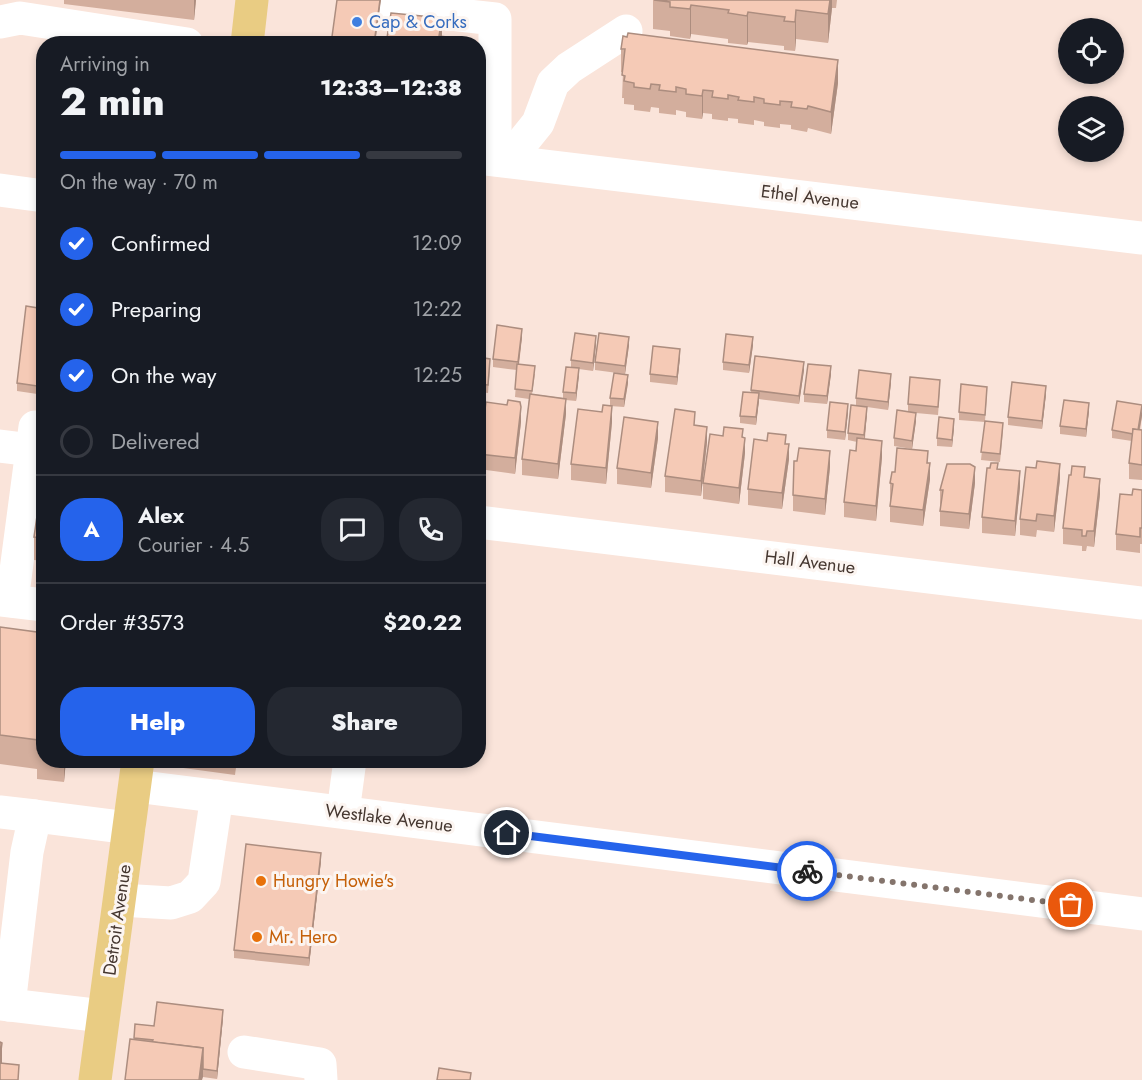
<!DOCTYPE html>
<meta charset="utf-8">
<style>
:root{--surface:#171b24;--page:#242831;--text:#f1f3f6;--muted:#9ea1a6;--line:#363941;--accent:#2563eb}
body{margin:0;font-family:Jost,sans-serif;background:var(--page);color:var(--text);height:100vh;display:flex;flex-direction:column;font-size:22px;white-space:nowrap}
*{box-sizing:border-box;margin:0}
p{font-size:20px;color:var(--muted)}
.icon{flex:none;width:33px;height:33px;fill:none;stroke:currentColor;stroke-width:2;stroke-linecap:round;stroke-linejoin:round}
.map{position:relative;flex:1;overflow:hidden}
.side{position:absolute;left:36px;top:36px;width:450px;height:732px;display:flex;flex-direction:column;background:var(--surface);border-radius:24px;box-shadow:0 3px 9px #0003}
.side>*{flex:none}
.fabs{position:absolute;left:1058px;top:18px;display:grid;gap:12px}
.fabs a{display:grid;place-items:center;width:66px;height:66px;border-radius:50%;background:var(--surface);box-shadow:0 3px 9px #0003;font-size:30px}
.pin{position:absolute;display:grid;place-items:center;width:51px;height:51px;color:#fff;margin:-26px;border:3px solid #fff;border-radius:50%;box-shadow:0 2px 6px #0007}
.courier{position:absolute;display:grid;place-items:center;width:60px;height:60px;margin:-30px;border:4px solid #2563eb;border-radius:50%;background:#fff;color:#222;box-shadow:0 2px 8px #0007}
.headline em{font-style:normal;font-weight:800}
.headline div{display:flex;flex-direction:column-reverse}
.headline{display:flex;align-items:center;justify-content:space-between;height:102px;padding:0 24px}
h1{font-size:39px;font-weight:800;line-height:45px}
.bar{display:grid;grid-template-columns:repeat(4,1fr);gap:9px 6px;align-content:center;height:72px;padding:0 24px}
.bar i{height:8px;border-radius:4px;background:var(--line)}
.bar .on{background:var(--accent)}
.bar p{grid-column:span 4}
.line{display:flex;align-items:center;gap:15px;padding:0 24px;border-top:2px solid var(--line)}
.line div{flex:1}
.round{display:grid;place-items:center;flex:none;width:63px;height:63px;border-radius:24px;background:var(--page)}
ol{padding:0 24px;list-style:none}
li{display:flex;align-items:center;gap:18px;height:66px}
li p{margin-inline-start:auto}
li .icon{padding:6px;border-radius:50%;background:var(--accent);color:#fff;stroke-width:4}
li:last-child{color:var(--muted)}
li i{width:33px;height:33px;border:3px solid var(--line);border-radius:50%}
.cta{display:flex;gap:12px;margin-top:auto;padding:12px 24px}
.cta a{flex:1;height:69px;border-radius:24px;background:var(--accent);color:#fff;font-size:24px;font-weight:800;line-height:69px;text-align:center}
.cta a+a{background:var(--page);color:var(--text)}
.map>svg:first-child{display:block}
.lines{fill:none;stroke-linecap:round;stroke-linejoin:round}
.minor{stroke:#fff;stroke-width:33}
.major{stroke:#e9cc83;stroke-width:33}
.wall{fill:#d3ae9d}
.shaded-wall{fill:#ac8d7f}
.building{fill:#f5cab6;stroke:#ac8d7f;stroke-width:1.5}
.done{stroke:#84746c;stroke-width:6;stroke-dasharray:0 10.8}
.route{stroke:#2563eb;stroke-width:8}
.shop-dot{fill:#3f7fe0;stroke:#fcf5f1;stroke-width:2}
.food-dot{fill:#e8710a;stroke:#fcf5f1;stroke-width:2}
.labels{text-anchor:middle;stroke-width:6;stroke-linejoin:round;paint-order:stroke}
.shop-label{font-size:18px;fill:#366cbe;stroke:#fcf5f1;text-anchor:start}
.street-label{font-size:18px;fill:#453730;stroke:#fcf5f1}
.food-label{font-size:18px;fill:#c56008;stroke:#fcf5f1;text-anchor:start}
</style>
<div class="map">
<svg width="1142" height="1080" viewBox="0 0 1142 1080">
<rect width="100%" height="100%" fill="#fae4da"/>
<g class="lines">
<g class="minor">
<polyline points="389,7 495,19 495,158"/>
<polyline points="0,22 20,18 187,44"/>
<polyline points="478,158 1142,238"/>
<polyline points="509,159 538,123 553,83 569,68 626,31"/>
<polyline points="0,190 44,196"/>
<polyline points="0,446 32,450"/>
<polyline points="478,522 1142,603"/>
<polyline points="0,600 44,605"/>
<polyline points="12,601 35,427"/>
<polyline points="135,786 1142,914"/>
<polyline points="0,812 35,816"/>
<polyline points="343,812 350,760"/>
<polyline points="120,900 171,903 190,897 204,882 217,796"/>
<polyline points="0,1004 103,1016"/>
<polyline points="9,1005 27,852 35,816 129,828"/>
<polyline points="244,1052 320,1064 321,1080"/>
</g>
<g class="major">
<polyline points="247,44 252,0"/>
<polyline points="95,1080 138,760"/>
</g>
</g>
<g class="wall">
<polygon points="64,0 196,0 194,20 64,4"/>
<polygon points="653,0 837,0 836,8 832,8 828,43 796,39 795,51 784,50 784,46 748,42 747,45 728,43 728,39 691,34 690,39 670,36 670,31 653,29"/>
<polygon points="621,49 838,83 831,134 808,128 807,132 791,129 791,125 780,124 780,128 764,126 764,122 754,120 754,125 738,123 738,119 728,118 728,121 712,119 712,114 703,113 702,119 686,117 686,112 676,110 676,115 659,113 659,108 651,107 650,112 634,110 634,105 624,104 624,98 622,98 623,72 621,72"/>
<polygon points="44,309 44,395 17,391 17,383"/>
<polygon points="522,337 519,365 535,374 532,394 563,398 563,392 571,367 571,360 596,344 593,371 579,369 576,401 566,400 566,414 558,479 522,475 522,459 529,399 515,397 517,370 493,367 493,359"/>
<polygon points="629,345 625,374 595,370 595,362"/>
<polygon points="753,345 749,373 723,370 723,362"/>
<polygon points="478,357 490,367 488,393 478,392"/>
<polygon points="680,357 677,385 650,382 650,374"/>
<polygon points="804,370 799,404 759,399 756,425 740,423 740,416 751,393 751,390"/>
<polygon points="831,374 827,404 804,402 804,394"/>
<polygon points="891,382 888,410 867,407 865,439 882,457 876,521 844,517 844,502 856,451 857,442 848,440 848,433 856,405 856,398"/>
<polygon points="628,383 624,407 610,406 610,398"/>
<polygon points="940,388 938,415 916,413 916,421 912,449 894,446 894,438 908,412 908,404"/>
<polygon points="1046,394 1042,429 1008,425 1008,417"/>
<polygon points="987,395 985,421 1003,431 1000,462 981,460 985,422 959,420 959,412"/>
<polygon points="507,405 521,422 515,474 479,469 479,454"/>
<polygon points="1089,411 1086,437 1060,434 1060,426"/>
<polygon points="848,412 845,440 827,438 827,430"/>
<polygon points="1142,416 1140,430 1142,430 1142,480 1129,479 1129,463 1132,441 1112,438 1112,430"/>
<polygon points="612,422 606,484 571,480 571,464"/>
<polygon points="695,425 707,442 701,496 665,492 665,476"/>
<polygon points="954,427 952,447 937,446 937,438"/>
<polygon points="743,437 745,453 739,504 703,499 703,483"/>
<polygon points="658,438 651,488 617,484 617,468"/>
<polygon points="786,444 789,459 782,509 748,505 748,489"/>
<polygon points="928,463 930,479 923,526 890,522 890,483 895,472"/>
<polygon points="44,467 44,561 34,560 34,537"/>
<polygon points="830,467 825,515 793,511 793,495"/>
<polygon points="998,469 1020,487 1015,536 982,533 982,517"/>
<polygon points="1085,477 1100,494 1094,547 1087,546 1086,551 1082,551 1082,546 1063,544 1063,528"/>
<polygon points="1060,479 1054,532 1037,530 1036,537 1020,535 1020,519"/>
<polygon points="975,483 969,529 940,526 940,490"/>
<polygon points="1142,490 1142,544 1140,544 1140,553 1116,550 1116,534 1132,495"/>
<polygon points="0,627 44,633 44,760 66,760 64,782 37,779 37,769 0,764"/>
<polygon points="176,760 237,760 235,775 176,767"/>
<polygon points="321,861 309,966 234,958 234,950"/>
<polygon points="223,1018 217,1079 203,1077 134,1040 135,1024 154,1026"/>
</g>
<g class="shaded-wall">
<polygon points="194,0 196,0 194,20"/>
<polygon points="380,0 381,0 375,44 374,44"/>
<polygon points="830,0 832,0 832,8 828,43 828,14"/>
<polygon points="691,5 691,34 690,39 690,9"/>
<polygon points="796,10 796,39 795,51 795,22"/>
<polygon points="748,12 748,42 747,45 747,16"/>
<polygon points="442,18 442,40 439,36"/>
<polygon points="838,60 838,83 831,134 831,112"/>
<polygon points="703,90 703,113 702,119 702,96"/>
<polygon points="522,329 522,337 518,370 518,362"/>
<polygon points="596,336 596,344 593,371 593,363"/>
<polygon points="629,337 629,345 625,374 625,366"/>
<polygon points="753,337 753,345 749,373 749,365"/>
<polygon points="680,349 680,357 677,385 677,377"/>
<polygon points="804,362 804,370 799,404 799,396"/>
<polygon points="831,366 831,374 827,404 827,396"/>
<polygon points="579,368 579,376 576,401 576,393"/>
<polygon points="891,374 891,382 888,410 888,402"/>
<polygon points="628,375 628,383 624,407 624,399"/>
<polygon points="1046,386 1046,394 1042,429 1042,421"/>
<polygon points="759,393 759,401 756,425 756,417"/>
<polygon points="566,399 566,414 558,479 558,464"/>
<polygon points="1089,403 1089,411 1086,437 1086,429"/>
<polygon points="848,404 848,412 845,440 845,432"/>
<polygon points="612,406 612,422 606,484 606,468"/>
<polygon points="521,407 521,422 515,474 515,458"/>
<polygon points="867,407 867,415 864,443 864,435"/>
<polygon points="1142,408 1142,416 1137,442 1137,435"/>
<polygon points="916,413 916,421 912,449 912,441"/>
<polygon points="954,419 954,427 952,447 952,440"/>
<polygon points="658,422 658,438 651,488 651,473"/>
<polygon points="707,427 707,442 701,496 701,481"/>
<polygon points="745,438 745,453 739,504 739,488"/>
<polygon points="882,441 882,457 876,521 876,506"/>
<polygon points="789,444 789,459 782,509 782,493"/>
<polygon points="830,451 830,467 825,515 825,499"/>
<polygon points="930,463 930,479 923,526 923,510"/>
<polygon points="1060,464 1060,479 1054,532 1054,516"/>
<polygon points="975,467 975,483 969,529 969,514"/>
<polygon points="1020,471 1020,487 1015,536 1015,521"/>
<polygon points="1100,479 1100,494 1094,547 1094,531"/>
<polygon points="64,760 66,760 64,782"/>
<polygon points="321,853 321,861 309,966 309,958"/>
<polygon points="223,1010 223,1018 217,1079 217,1071"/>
<polygon points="2,1043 2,1066 0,1080 0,1058"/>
<polygon points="203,1048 203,1077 202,1080 199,1080"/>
</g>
<g class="building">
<polygon points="337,0 380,0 374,44 331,44"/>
<polygon points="654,0 830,0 828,14 796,10 795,22 784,21 785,17 748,12 747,16 728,13 729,10 691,5 690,9 670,7 670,2"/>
<polygon points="391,13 442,18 439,36 462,39 461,44 386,44"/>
<polygon points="628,33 838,60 831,112 808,106 807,109 791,107 792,102 780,101 780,105 764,103 764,99 754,97 754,102 738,100 739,97 728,95 728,99 712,97 713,91 703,90 702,96 686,94 686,89 676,87 676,92 659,90 660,85 651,84 650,89 634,87 634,83 624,81 625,76 622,75 625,49 621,49 623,36 627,37"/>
<polygon points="26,306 44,309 44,387 17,383"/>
<polygon points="497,325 522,329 518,362 493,359"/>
<polygon points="575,333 596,336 593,363 571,360"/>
<polygon points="599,333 629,337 625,366 595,362"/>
<polygon points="726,334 753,337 749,365 723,362"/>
<polygon points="653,346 680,349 677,377 650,374"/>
<polygon points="755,356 804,362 799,396 751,390"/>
<polygon points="478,357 490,359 488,385 478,384"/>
<polygon points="517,364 535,366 532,391 515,389"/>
<polygon points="808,364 831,366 827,396 804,394"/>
<polygon points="566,367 579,368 576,393 563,392"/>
<polygon points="859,370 891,374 888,402 856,398"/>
<polygon points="614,373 628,375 624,399 610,398"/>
<polygon points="910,377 940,380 938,407 908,404"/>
<polygon points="1012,382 1046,386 1042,421 1008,417"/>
<polygon points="961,384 987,387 985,415 959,412"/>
<polygon points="743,392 759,393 756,417 740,416"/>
<polygon points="530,394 566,399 558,464 522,459"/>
<polygon points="508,400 520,402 521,407 515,458 479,454 486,402 507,405"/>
<polygon points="1064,400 1089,403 1086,429 1060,426"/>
<polygon points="1117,401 1142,405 1138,430 1133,429 1133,434 1112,430"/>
<polygon points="830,402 848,404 845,432 827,430"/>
<polygon points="603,405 612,406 606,468 571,464 578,409 602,412"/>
<polygon points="851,405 867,407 864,435 848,433"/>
<polygon points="675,409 695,412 694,425 707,427 701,481 665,476"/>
<polygon points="897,410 916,413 912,441 894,438"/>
<polygon points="624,417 658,422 651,473 617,468"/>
<polygon points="939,417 954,419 952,440 937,438"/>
<polygon points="985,421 1003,423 1000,454 981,452"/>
<polygon points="724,427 743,429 742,437 745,438 739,488 703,483 710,434 723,436"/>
<polygon points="1133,429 1142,430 1142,465 1129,463"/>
<polygon points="768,433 786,435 785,444 789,444 782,493 748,489 754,439 767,441"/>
<polygon points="857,438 882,441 876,506 844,502 850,450 856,451"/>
<polygon points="799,448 830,451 825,499 793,495 794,461 797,461"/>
<polygon points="897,448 928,451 927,463 930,463 923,510 890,506 893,484 890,483 892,472 895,472"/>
<polygon points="1037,461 1060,464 1054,516 1037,514 1036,521 1020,519 1026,467 1036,468"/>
<polygon points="991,463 998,463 997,469 1020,471 1015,521 982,517 987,468 990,468"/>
<polygon points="947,464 970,464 975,467 969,514 940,511 943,490 940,490"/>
<polygon points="1072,466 1085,467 1084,477 1100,479 1094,531 1087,531 1086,536 1082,536 1082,530 1063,528 1069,475 1071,475"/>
<polygon points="44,467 44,538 34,537"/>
<polygon points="1133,489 1142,490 1142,528 1140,528 1140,537 1116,534 1120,494 1132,495"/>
<polygon points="0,627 44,633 44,750 37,750 38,740 0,735"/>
<polygon points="184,760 236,760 235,767"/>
<polygon points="246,844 321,853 309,958 234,950"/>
<polygon points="157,1002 223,1010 217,1071 203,1069 203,1048 152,1042 153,1040 134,1038 135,1024 154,1026"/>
<polygon points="130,1039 203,1048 199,1080 125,1080"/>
<polygon points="0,1042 2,1043 0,1058"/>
<polygon points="0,1063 19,1065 18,1080 0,1080"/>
<polygon points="439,1068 471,1073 470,1080 437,1080"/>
</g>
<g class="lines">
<polyline class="done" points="807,871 1071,905"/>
<polyline class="route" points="507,833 807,871"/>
</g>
<circle class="shop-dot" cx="357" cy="22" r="6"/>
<g class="food-dot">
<circle cx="261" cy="881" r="6"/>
<circle cx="257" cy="937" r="6"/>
</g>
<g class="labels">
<g class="shop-label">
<text x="369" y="28">Cap &amp; Corks</text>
</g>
<g class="street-label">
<text transform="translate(810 197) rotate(7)" y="6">Ethel Avenue</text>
<text transform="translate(810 562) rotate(7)" y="6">Hall Avenue</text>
<text transform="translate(389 818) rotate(7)" y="6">Westlake Avenue</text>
<text transform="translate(117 920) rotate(-82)" y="6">Detroit Avenue</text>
</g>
<g class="food-label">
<text x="273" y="887">Hungry Howie's</text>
<text x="269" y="943">Mr. Hero</text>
</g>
</g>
</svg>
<div class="fabs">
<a><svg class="icon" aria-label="locate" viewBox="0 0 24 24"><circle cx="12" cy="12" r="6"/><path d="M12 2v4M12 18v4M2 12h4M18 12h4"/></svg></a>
<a><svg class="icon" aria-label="layers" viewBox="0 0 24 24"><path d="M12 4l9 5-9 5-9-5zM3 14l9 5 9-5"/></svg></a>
</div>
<div class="pin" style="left:1071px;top:905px;background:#ea580c"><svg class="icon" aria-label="bag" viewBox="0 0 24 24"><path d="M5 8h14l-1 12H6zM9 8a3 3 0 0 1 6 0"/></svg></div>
<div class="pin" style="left:507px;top:833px;background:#1f2937"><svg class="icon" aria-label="home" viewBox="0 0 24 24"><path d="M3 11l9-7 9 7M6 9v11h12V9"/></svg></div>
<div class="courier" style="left:807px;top:871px"><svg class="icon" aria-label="bike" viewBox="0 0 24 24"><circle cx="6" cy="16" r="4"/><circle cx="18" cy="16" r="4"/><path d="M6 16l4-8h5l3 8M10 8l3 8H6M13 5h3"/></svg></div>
<section class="side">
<div class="headline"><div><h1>2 min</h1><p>Arriving in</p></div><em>12:33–12:38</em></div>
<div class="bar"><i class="on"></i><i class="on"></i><i class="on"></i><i></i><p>On the way · 70 m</p></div>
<ol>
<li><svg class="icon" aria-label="check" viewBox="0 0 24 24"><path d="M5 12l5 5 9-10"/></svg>Confirmed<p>12:09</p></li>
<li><svg class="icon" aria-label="check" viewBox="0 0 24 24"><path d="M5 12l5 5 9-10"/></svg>Preparing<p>12:22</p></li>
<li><svg class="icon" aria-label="check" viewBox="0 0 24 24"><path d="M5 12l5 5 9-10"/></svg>On the way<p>12:25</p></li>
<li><i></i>Delivered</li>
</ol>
<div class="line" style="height:108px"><b class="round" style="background:var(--accent);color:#fff">A</b><div><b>Alex</b><p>Courier · 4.5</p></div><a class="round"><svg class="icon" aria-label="chat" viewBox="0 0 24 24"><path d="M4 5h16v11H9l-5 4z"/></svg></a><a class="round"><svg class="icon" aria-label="phone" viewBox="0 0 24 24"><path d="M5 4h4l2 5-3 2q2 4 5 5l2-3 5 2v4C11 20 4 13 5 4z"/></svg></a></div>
<div class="line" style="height:78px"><div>Order #3573</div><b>$20.22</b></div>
<div class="cta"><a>Help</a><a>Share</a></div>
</section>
</div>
